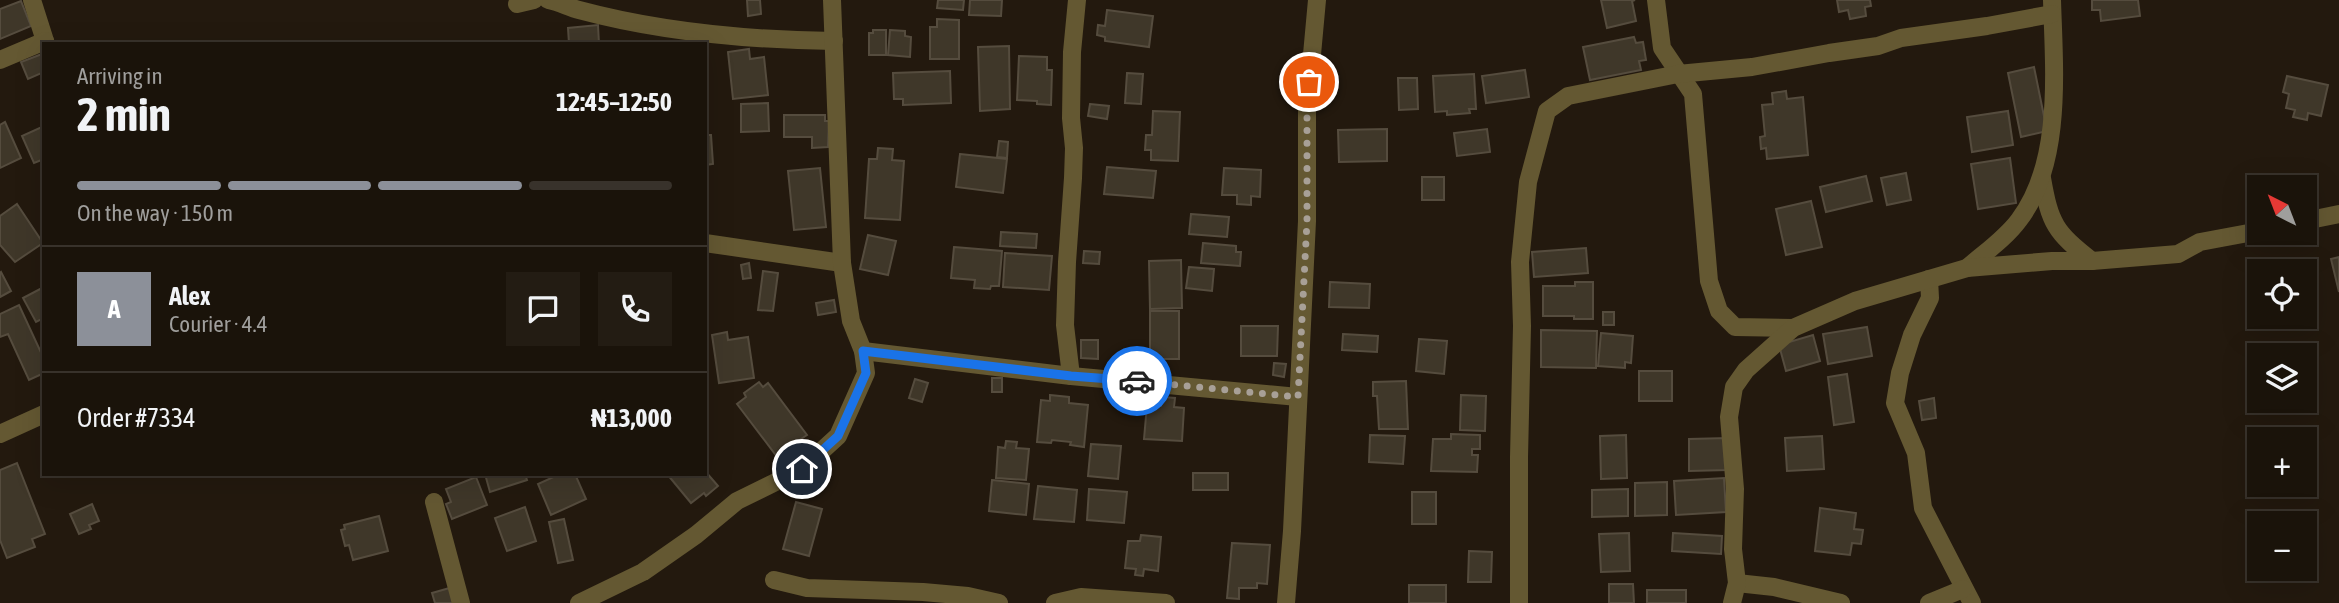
<!DOCTYPE html>
<meta charset="utf-8">
<style>
:root{--surface:#1a130a;--page:#231c13;--text:#f1f3f6;--muted:#9f9e9c;--line:#38322b;--accent:#8c9099}
body{margin:0;font-family:"Asap Condensed",sans-serif;background:var(--page);color:var(--text);height:100vh;display:flex;flex-direction:column;font-size:26px;white-space:nowrap}
*{box-sizing:border-box;margin:0}
p{font-size:23px;color:var(--muted)}
.icon{flex:none;width:38px;height:38px;fill:none;stroke:currentColor;stroke-width:2;stroke-linecap:round;stroke-linejoin:round}
.map{position:relative;flex:1;overflow:hidden}
.details{position:absolute;left:42px;top:42px;width:665px;height:434px;display:flex;flex-direction:column;background:var(--surface);border-radius:0px;box-shadow:0 7px 28px #0002,0 0 0 2px var(--line)}
.details>*{flex:none}
.needle{width:46px;rotate:318deg}
.tools{position:absolute;left:2247px;top:175px;display:grid;gap:14px}
.tools a{display:grid;place-items:center;width:70px;height:70px;border-radius:0px;background:var(--surface);box-shadow:0 7px 28px #0002,0 0 0 2px var(--line);font-size:35px}
.pin{position:absolute;display:grid;place-items:center;width:60px;height:60px;color:#fff;margin:-30px;border:4px solid #fff;border-radius:50%;box-shadow:0 2px 7px #0007}
.courier{position:absolute;display:grid;place-items:center;width:70px;height:70px;margin:-35px;border:5px solid #1a73e8;border-radius:50%;background:#fff;color:#222;box-shadow:0 2px 9px #0007}
.summary em{font-style:normal;font-weight:700}
.summary div{display:flex;flex-direction:column-reverse}
.summary{display:flex;align-items:center;justify-content:space-between;height:119px;padding:0 35px}
h1{font-size:46px;font-weight:700;line-height:52px}
.bar{display:grid;grid-template-columns:repeat(4,1fr);gap:10px 7px;align-content:center;height:84px;padding:0 35px}
.bar i{height:9px;border-radius:5px;background:var(--line)}
.bar .active{background:var(--accent)}
.bar p{grid-column:span 4}
.line{display:flex;align-items:center;gap:18px;padding:0 35px;border-top:2px solid var(--line)}
.line div{flex:1}
.round{display:grid;place-items:center;flex:none;width:74px;height:74px;border-radius:0px;background:var(--page)}
.map>svg:first-child{display:block}
.building{fill:#3f3729;stroke:#554c3e;stroke-width:2}
.lines{fill:none;stroke-linecap:round;stroke-linejoin:round}
.minor{stroke:#645832;stroke-width:18}
.done{stroke:#a8a097;stroke-width:7;stroke-dasharray:0 12.6}
.route{stroke:#1a73e8;stroke-width:9}
</style>
<div class="map">
<svg width="2339" height="603" viewBox="0 0 2339 603">
<rect width="100%" height="100%" fill="#23190e"/>
<g class="building">
<polygon points="747,0 760,0 761,14 748,16"/>
<polygon points="938,0 964,0 963,10 937,8"/>
<polygon points="970,0 1002,0 1001,16 969,15"/>
<polygon points="1601,0 1635,0 1632,1 1636,21 1607,28"/>
<polygon points="1837,0 1870,0 1871,6 1865,7 1866,16 1850,19 1848,10 1839,12"/>
<polygon points="2092,0 2138,0 2140,16 2101,21 2100,10 2092,10"/>
<polygon points="21,1 31,26 0,39 0,9"/>
<polygon points="1107,10 1153,16 1149,47 1105,41 1105,37 1097,35 1098,25 1105,26"/>
<polygon points="937,19 959,20 959,59 930,59 930,27 937,27"/>
<polygon points="598,25 599,44 569,44 568,28"/>
<polygon points="873,30 886,30 886,55 869,55 869,33 873,33"/>
<polygon points="890,30 905,31 905,36 911,37 910,57 888,55"/>
<polygon points="1634,37 1636,43 1643,42 1646,60 1639,61 1641,70 1590,80 1583,47"/>
<polygon points="1009,46 1010,109 980,111 978,47"/>
<polygon points="749,49 750,59 764,57 768,95 733,99 728,52"/>
<polygon points="42,54 44,72 28,79 21,62"/>
<polygon points="1019,56 1047,57 1047,70 1052,70 1051,105 1037,104 1037,101 1017,100"/>
<polygon points="2034,67 2047,131 2021,137 2008,73"/>
<polygon points="1525,70 1529,97 1486,103 1482,76"/>
<polygon points="950,71 951,103 903,105 903,99 894,99 893,73"/>
<polygon points="1127,73 1143,74 1141,104 1125,103"/>
<polygon points="1474,74 1476,109 1469,109 1470,113 1447,115 1447,111 1435,112 1433,76"/>
<polygon points="2287,76 2328,85 2321,116 2308,113 2307,120 2293,117 2295,110 2286,108 2289,94 2283,92"/>
<polygon points="1398,78 1417,78 1418,109 1399,110"/>
<polygon points="1786,91 1787,99 1803,97 1808,155 1767,159 1766,148 1761,149 1760,137 1765,136 1762,105 1773,104 1772,93"/>
<polygon points="768,103 769,131 741,132 741,104"/>
<polygon points="1090,104 1109,106 1107,119 1088,116"/>
<polygon points="1153,111 1180,112 1178,161 1151,160 1151,150 1145,150 1146,135 1152,135"/>
<polygon points="2008,111 2013,145 1972,152 1967,117"/>
<polygon points="784,115 825,115 825,121 829,121 828,147 812,148 812,137 784,137"/>
<polygon points="5,122 21,158 0,168 0,125"/>
<polygon points="44,126 44,159 34,163 22,136"/>
<polygon points="1387,129 1387,161 1339,162 1338,130"/>
<polygon points="1487,129 1490,152 1457,156 1454,133"/>
<polygon points="705,135 711,135 713,164 705,165"/>
<polygon points="999,141 1008,142 1007,158 997,157"/>
<polygon points="878,148 893,149 892,160 904,161 900,220 865,218 869,159 877,159"/>
<polygon points="960,154 1007,159 1003,193 956,187"/>
<polygon points="2010,158 2016,203 1978,209 1971,164"/>
<polygon points="1107,167 1156,171 1153,198 1104,194"/>
<polygon points="820,168 826,227 794,230 788,171"/>
<polygon points="1224,168 1261,170 1260,197 1251,196 1251,205 1237,204 1237,195 1222,195"/>
<polygon points="1906,173 1911,200 1887,205 1881,178"/>
<polygon points="1866,176 1872,201 1826,212 1820,187"/>
<rect x="1422" y="177" width="22" height="23"/>
<polygon points="1811,201 1822,247 1786,255 1776,209"/>
<polygon points="17,204 43,243 15,262 0,245 0,216"/>
<polygon points="1191,214 1229,217 1227,237 1189,234"/>
<polygon points="1001,232 1037,234 1036,248 1000,246"/>
<polygon points="868,235 896,241 888,275 860,269"/>
<polygon points="1203,243 1236,246 1236,252 1241,252 1240,266 1201,263"/>
<polygon points="954,247 1002,251 999,286 991,286 990,289 974,288 975,280 951,278"/>
<polygon points="1586,248 1588,273 1534,277 1532,252"/>
<polygon points="1084,251 1100,252 1099,264 1083,263"/>
<polygon points="1005,253 1052,256 1049,290 1003,287"/>
<polygon points="2339,257 2339,292 2331,259"/>
<polygon points="1181,260 1182,308 1150,309 1149,261"/>
<polygon points="749,263 751,278 743,279 741,265"/>
<polygon points="1189,267 1214,269 1212,291 1186,288"/>
<polygon points="763,271 778,273 773,311 758,310"/>
<polygon points="1,272 11,291 0,297 0,273"/>
<polygon points="1330,282 1370,284 1369,308 1329,307"/>
<polygon points="1575,282 1593,282 1593,319 1574,319 1574,316 1543,316 1543,286 1575,286"/>
<polygon points="44,287 44,318 36,322 23,298"/>
<polygon points="834,300 836,312 818,315 816,303"/>
<polygon points="19,305 44,359 44,373 29,380 8,334 0,337 0,314"/>
<rect x="1150" y="311" width="29" height="48"/>
<rect x="1603" y="312" width="11" height="13"/>
<polygon points="1241,326 1278,326 1277,356 1241,356"/>
<polygon points="1867,327 1872,356 1828,364 1823,334"/>
<polygon points="1541,330 1597,331 1596,368 1541,367"/>
<polygon points="727,332 728,340 748,337 754,378 719,383 712,335"/>
<polygon points="1601,333 1633,336 1631,363 1625,362 1625,368 1598,366"/>
<polygon points="1343,334 1378,336 1377,352 1342,350"/>
<polygon points="1813,335 1820,361 1786,371 1779,345"/>
<polygon points="1419,339 1447,341 1444,374 1416,371"/>
<polygon points="1081,340 1098,340 1098,359 1081,358"/>
<polygon points="1274,363 1286,364 1284,377 1273,375"/>
<rect x="1639" y="371" width="33" height="30"/>
<polygon points="1847,374 1854,422 1834,425 1828,377"/>
<rect x="992" y="378" width="10" height="14"/>
<polygon points="915,379 928,383 922,402 909,398"/>
<polygon points="1406,381 1408,429 1379,429 1377,396 1373,396 1373,382"/>
<polygon points="759,382 763,387 768,383 807,435 801,439 807,447 791,458 789,456 781,462 737,404 746,397 744,393"/>
<polygon points="1050,395 1069,397 1069,403 1088,405 1084,447 1070,445 1071,442 1052,440 1051,443 1037,442 1041,400 1050,401"/>
<polygon points="1461,395 1486,396 1485,431 1460,430"/>
<polygon points="1162,397 1175,398 1174,407 1184,408 1182,441 1144,439 1147,405 1161,406"/>
<polygon points="1934,398 1936,418 1922,420 1919,401"/>
<polygon points="1451,434 1480,435 1480,449 1472,449 1472,455 1478,455 1477,472 1431,471 1433,439 1451,439"/>
<polygon points="1370,435 1405,436 1403,464 1369,462"/>
<polygon points="1626,435 1627,478 1601,479 1600,436"/>
<polygon points="1822,436 1824,469 1787,471 1785,438"/>
<polygon points="1728,438 1728,470 1689,471 1689,439"/>
<polygon points="1006,441 1017,442 1016,448 1029,449 1026,480 996,478 998,447 1005,448"/>
<polygon points="1091,444 1121,446 1118,479 1088,476"/>
<polygon points="17,463 45,534 32,539 35,547 7,558 0,540 0,470"/>
<polygon points="705,471 718,486 706,496 704,493 691,503 667,474 705,474"/>
<rect x="1193" y="473" width="35" height="17"/>
<polygon points="485,474 525,474 527,480 490,492"/>
<polygon points="560,474 575,474 586,499 551,515 538,484"/>
<polygon points="476,477 487,505 452,519 446,504 451,502 446,489"/>
<polygon points="1724,478 1726,512 1676,515 1674,481"/>
<polygon points="992,480 1029,484 1026,515 989,511"/>
<polygon points="1667,482 1667,515 1635,516 1635,483"/>
<polygon points="1038,486 1077,490 1074,522 1034,519"/>
<polygon points="1089,489 1127,492 1124,523 1087,520"/>
<polygon points="1628,489 1628,516 1592,517 1592,490"/>
<rect x="1412" y="492" width="24" height="32"/>
<polygon points="796,502 822,509 809,556 783,549"/>
<polygon points="92,504 99,521 89,525 91,529 79,534 70,514"/>
<polygon points="525,507 536,541 507,551 495,518"/>
<polygon points="1820,508 1856,513 1854,529 1863,530 1861,544 1852,543 1850,555 1815,551"/>
<polygon points="379,516 388,551 353,560 349,545 345,546 341,530 345,529 344,525"/>
<polygon points="564,519 573,560 558,563 549,522"/>
<polygon points="1629,533 1630,571 1601,572 1599,534"/>
<polygon points="1673,533 1722,536 1721,554 1672,551"/>
<polygon points="1141,535 1161,537 1158,571 1144,569 1143,576 1135,575 1136,569 1125,568 1128,541 1140,541"/>
<polygon points="1232,543 1270,545 1267,584 1257,583 1257,588 1239,588 1239,599 1227,598"/>
<polygon points="1469,551 1492,552 1491,582 1468,582"/>
<polygon points="1609,584 1633,584 1634,603 1609,603"/>
<rect x="1409" y="585" width="37" height="18"/>
<polygon points="453,587 458,603 435,603 432,593"/>
<rect x="1647" y="590" width="39" height="13"/>
</g>
<g class="lines">
<g class="minor">
<polyline points="32,0 46,44"/>
<path d="M548 0C559 2 568 7 579 10 661 32 749 40 834 41"/>
<polyline points="1656,0 1662,48 1693,94 1709,281 1719,311 1735,327 1793,328"/>
<polyline points="517,4 534,0"/>
<polyline points="0,60 45,41"/>
<path d="M2042 178C2050 224 2055 232 2092 261"/>
<polyline points="2305,221 2339,214"/>
<polyline points="705,243 842,263"/>
<path d="M1967 268C1984 253 2005 239 2019 220 2063 162 2054 69 2052 0"/>
<polyline points="1929,279 1930,298 1912,335 1900,373 1895,403 1916,453 1923,508 1972,603"/>
<polyline points="863,351 1071,376 1298,397"/>
<polyline points="1071,376 1065,325 1067,262 1073,178 1074,148 1071,118 1072,52 1077,0"/>
<polyline points="0,434 44,414"/>
<polyline points="434,502 461,603"/>
<polyline points="774,580 807,588 923,592 968,596 999,603"/>
<polyline points="1737,583 1774,587 1841,603"/>
<polyline points="579,603 643,572 696,535 737,501 802,469 838,436 866,373 863,351 851,321 842,263 832,0"/>
<polyline points="1055,603 1081,597 1166,603"/>
<polyline points="1286,603 1292,531 1307,221 1307,109 1317,0"/>
<polyline points="1519,603 1519,457 1522,326 1520,262 1528,182 1547,111 1568,96 1678,74 1752,67 1829,53 1878,46 1901,38 1987,26 2052,14"/>
<polyline points="1732,603 1737,583 1733,549 1735,489 1729,417 1734,387 1746,370 1793,328 1855,301 1967,268 2052,261 2092,261 2178,254 2200,242 2259,231"/>
<polyline points="1929,603 1963,589"/>
</g>
</g>
<g class="lines">
<polyline class="done" points="1137,381 1298,397 1307,221 1307,109 1309,82"/>
<polyline class="route" points="802,469 838,436 866,373 863,351 1071,376 1137,381"/>
</g>
</svg>
<div class="tools">
<a><svg class="needle" viewBox="-14 -14 28 28"><path d="M0-13l5 13h-10z" fill="#e53935"/><path d="M0 13l5-13h-10z" fill="#9f9e9c"/></svg></a>
<a><svg class="icon" aria-label="locate" viewBox="0 0 24 24"><circle cx="12" cy="12" r="6"/><path d="M12 2v4M12 18v4M2 12h4M18 12h4"/></svg></a>
<a><svg class="icon" aria-label="layers" viewBox="0 0 24 24"><path d="M12 4l9 5-9 5-9-5zM3 14l9 5 9-5"/></svg></a>
<a>+</a>
<a>−</a>
</div>
<div class="pin" style="left:1309px;top:82px;background:#ea580c"><svg class="icon" aria-label="bag" viewBox="0 0 24 24"><path d="M5 8h14l-1 12H6zM9 8a3 3 0 0 1 6 0"/></svg></div>
<div class="pin" style="left:802px;top:469px;background:#1f2937"><svg class="icon" aria-label="home" viewBox="0 0 24 24"><path d="M3 11l9-7 9 7M6 9v11h12V9"/></svg></div>
<div class="courier" style="left:1137px;top:381px"><svg class="icon" aria-label="car" viewBox="0 0 24 24"><path d="M5 17H2v-5l4-1 3-4h7l3 4 3 1v5h-3M9 17h6M6 11h13"/><circle cx="7" cy="17" r="2"/><circle cx="17" cy="17" r="2"/></svg></div>
<section class="details">
<div class="summary"><div><h1>2 min</h1><p>Arriving in</p></div><em>12:45–12:50</em></div>
<div class="bar"><i class="active"></i><i class="active"></i><i class="active"></i><i></i><p>On the way · 150 m</p></div>
<div class="line" style="height:126px"><b class="round" style="background:var(--accent);color:#fff">A</b><div><b>Alex</b><p>Courier · 4.4</p></div><a class="round"><svg class="icon" aria-label="chat" viewBox="0 0 24 24"><path d="M4 5h16v11H9l-5 4z"/></svg></a><a class="round"><svg class="icon" aria-label="phone" viewBox="0 0 24 24"><path d="M5 4h4l2 5-3 2q2 4 5 5l2-3 5 2v4C11 20 4 13 5 4z"/></svg></a></div>
<div class="line" style="height:91px"><div>Order #7334</div><b>₦13,000</b></div>
</section>
</div>
